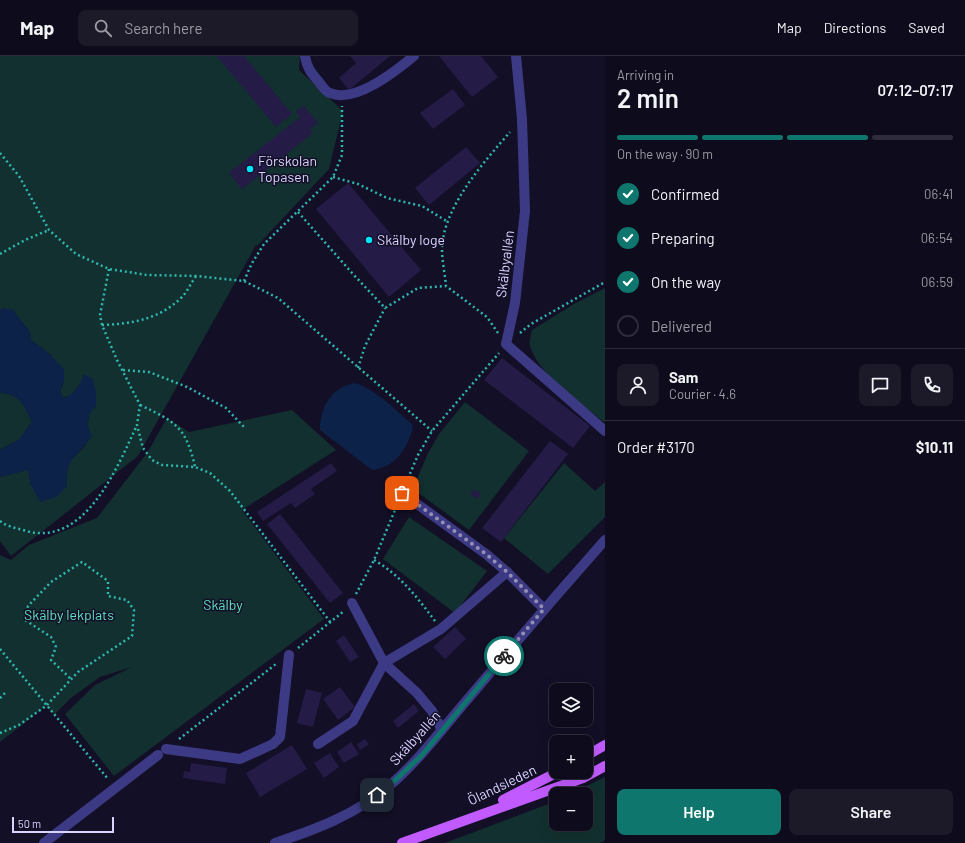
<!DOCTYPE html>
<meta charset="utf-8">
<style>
:root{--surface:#0e0b1c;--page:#1c1929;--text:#f1f3f6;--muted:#9b9ba3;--line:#2e2b3b;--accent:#0f766e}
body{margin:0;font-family:Barlow,sans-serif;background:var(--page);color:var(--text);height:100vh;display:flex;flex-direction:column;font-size:15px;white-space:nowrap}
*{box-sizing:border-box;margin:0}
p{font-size:13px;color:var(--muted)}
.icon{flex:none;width:22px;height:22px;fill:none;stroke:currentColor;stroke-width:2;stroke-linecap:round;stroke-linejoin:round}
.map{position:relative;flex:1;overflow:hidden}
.details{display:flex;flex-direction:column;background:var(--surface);width:360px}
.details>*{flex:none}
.controls{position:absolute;left:549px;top:627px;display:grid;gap:8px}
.controls a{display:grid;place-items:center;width:44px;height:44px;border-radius:8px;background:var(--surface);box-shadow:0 4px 16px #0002,0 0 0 1px var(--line);font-size:20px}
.scale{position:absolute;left:12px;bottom:10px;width:102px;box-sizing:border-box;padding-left:4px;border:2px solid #d9d4ff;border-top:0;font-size:11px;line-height:14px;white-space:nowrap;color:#d9d4ff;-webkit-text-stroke:3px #130f26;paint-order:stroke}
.pin{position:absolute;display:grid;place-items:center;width:34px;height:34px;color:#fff;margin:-17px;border-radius:8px;box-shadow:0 2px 6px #0006}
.courier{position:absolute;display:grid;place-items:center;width:40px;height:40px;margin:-20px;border:3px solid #0f766e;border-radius:50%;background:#fff;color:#222;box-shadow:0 1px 5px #0007}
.summary em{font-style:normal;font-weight:600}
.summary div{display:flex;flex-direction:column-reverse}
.summary{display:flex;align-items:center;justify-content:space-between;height:68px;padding:0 12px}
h1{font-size:26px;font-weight:600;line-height:30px}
.bar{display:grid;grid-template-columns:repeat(4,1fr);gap:6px 4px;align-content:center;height:48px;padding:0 12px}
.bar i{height:5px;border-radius:3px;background:var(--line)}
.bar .selected{background:var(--accent)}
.bar p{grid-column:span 4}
.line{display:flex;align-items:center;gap:10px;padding:0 12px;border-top:1px solid var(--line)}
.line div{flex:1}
.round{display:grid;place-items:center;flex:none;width:42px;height:42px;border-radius:8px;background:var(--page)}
ol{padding:0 12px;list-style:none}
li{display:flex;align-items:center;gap:12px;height:44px}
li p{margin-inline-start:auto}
li .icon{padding:4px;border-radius:50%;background:var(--accent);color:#fff;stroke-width:4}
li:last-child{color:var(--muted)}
li i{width:22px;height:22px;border:2px solid var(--line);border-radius:50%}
.cta{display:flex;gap:8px;margin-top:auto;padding:8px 12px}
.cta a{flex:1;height:46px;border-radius:8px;background:var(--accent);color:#fff;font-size:16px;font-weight:600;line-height:46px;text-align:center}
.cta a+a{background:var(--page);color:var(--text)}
header{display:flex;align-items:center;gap:24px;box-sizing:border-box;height:56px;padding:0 20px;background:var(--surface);border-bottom:1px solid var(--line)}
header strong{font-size:19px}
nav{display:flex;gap:22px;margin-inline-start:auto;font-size:14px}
.search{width:280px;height:36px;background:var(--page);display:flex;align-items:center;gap:10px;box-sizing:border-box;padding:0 14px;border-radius:8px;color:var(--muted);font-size:15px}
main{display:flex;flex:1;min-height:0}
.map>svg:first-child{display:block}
.green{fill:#12302f}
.water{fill:#0c2248}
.building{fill:#241b47}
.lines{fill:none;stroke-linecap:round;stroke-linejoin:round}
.path{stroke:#2fb8b0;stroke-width:2.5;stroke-dasharray:2 3;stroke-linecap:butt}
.minor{stroke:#3d3a85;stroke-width:10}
.major{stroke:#c25bff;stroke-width:10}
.done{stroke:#948fb3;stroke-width:4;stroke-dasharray:0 7.2}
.route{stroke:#0f766e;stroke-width:5}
.poi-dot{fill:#00e5ff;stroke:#130f26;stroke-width:1.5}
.labels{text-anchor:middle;stroke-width:3;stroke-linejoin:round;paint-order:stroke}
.poi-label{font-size:14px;fill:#d9d4ff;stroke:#130f26;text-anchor:start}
.street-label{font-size:14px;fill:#d9d4ff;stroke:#130f26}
.park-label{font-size:14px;fill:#5fe0c0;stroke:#130f26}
</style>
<header>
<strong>Map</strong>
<div class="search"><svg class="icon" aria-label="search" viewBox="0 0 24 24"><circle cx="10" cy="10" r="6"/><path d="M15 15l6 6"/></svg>Search here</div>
<nav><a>Map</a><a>Directions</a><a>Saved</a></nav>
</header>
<main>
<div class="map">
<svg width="605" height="787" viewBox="0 0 605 787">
<rect width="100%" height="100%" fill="#130f26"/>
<g class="green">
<polygon points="0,0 300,0 299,14 343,55 329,113 257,190 256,189 138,400 11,500 0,485 0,421 28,413 31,430 67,430 66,416 70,405 86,389 89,357 80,328 71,339 63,342 60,335 64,325 51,299 31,284 29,274 3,252 0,254"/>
<path d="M605 232V367C581 347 540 321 530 290 529 285 531 279 532 274L574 248Z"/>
<path d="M0 337C18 336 26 351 32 366L20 383 0 394Z"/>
<polygon points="465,346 529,395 469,474 413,433 427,399 439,378"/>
<polygon points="292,354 336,394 242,454 324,563 114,720 65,658 95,629 132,611 100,621 71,642 54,659 46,650 0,686 0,499 11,504 29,489 97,462 147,397 167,362 189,376"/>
<polygon points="564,407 595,435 605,426 605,461 548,518 504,482"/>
<polygon points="409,461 487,515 455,557 383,503"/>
<polygon points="605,721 605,784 600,787 445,787 556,745 556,768 586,768 586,738 570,738"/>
</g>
<g class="water">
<path d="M3 252 13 254 29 274 31 284 51 299 64 313V325L60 335 63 342C75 339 80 329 84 318L93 323 96 337V350C86 360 86 368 92 380 78 401 65 401 67 430L57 441 40 446 31 429 28 414 0 421V394L20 383 32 366C26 351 18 336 0 337V254Z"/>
<path d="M355 327C377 334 394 353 412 368 414 373 411 378 409 383 402 400 391 412 372 414L320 374C320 352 331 331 355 327Z"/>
</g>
<g class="building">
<polygon points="217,0 244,0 292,58 276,71"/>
<polygon points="350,0 390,0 349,34 339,22 356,7"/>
<polygon points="439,0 481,0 498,21 472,41"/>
<polygon points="453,33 465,49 433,73 420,57"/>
<polygon points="304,50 318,67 310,73 313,77 242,133 229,117 300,61 296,56"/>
<polygon points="466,91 480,107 429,149 415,132"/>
<polygon points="348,127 421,214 389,241 316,153"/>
<polygon points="502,302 590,370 573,392 484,324"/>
<polygon points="550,385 568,398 501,486 482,472"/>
<polygon points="331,407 337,415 311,433 315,438 295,452 291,447 263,465 257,456"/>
<polygon points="474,433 481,438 477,443 470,438"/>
<polygon points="280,458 343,537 330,547 267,468"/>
<polygon points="455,571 466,583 445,603 433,591"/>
<polygon points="344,579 359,601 350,606 336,585"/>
<polygon points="340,631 355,651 338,664 323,643"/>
<polygon points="306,633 322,637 313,671 297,667"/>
<polygon points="414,648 419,655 398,672 393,665"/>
<polygon points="365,683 369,688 360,694 357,688"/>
<polygon points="351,686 359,698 344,707 337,696"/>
<polygon points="292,689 307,713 260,741 246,717"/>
<polygon points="330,697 339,711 324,722 314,707"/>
<polygon points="191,707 227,712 225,728 183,722 184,715 190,716"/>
</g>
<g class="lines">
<g class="path">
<polyline points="0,97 19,120 49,174 76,198 109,213 147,219 196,220 244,225 278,242 432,375"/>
<polyline points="333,121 358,128 387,142 422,150 448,166"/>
<polyline points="298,156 352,217 385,252 418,232 446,230"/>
<polyline points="0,198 25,184 49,174"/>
<polyline points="109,213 100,259 102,269 117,304 140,349 137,369 143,392 152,404 162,409 195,411 210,417 230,435 331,567"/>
<polyline points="244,225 252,207 264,188 333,121 342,99 342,50"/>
<path d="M102 269C132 268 160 263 182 241 187 236 191 227 196 220"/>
<path d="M498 277 487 261 446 230C445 218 442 205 442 193 443 151 484 106 510 76"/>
<polyline points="520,277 531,268 605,226"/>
<polyline points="358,312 365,290 385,252"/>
<polyline points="123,314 149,316 187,331 226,352 245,372"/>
<path d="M140 349C176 366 186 371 195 411"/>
<polyline points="406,427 418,399 432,375 499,297"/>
<path d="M0 465C6 470 15 472 23 474 84 494 117 412 137 369"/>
<path d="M374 504C400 519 417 541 435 565"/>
<polyline points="356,538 374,504 398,447"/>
<polyline points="298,592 344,555"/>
<polyline points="0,593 108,723"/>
<polyline points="0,642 6,636"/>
<polyline points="0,677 19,669 46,650 78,616 132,580 134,554 127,544 108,540 108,525 82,506 51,526 28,550 25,564 51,581 56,591 51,604 72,624"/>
<polyline points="179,683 276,608"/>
</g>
<g class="minor">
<path d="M305 0C307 12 311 17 319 26 322 30 326 36 330 37 355 48 396 15 414 0"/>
<polyline points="516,0 522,63 525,155 515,247 506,288 605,375"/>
<polyline points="402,437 486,498 507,516 544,553"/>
<polyline points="352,547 384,607 417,637 432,655 442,674"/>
<polyline points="318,688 353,665 384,607 441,573 507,516"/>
<polyline points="166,693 240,703 273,688 280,681 289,599"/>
<polyline points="44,787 158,699"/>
<path d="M275 787C314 774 355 759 388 731 420 704 445 669 473 637 516 586 560 535 605 484"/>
</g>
<g class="major">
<polyline points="586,700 605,689"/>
<polyline points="503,744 558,716"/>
<polyline points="402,787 583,722 605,710"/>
</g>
</g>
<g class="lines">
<polyline class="done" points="402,437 486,498 507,516 544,553 504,600"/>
<polyline class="route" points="377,739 387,732 422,699 504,600"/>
</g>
<g class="poi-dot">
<circle cx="250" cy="113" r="4"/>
<circle cx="369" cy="184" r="4"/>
</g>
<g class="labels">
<g class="poi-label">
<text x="258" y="110">Förskolan<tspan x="258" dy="16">Topasen</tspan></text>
<text x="377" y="189">Skälby loge</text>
</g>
<g class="street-label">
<text transform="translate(505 208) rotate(-83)" y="5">Skälbyallén</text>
<text transform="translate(415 682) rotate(-48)" y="5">Skälbyallén</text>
<text transform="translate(502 729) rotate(-26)" y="5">Ölandsleden</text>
</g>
<g class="park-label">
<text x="223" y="554">Skälby</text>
<text x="69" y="564">Skälby lekplats</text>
</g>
</g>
</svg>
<div class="controls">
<a><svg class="icon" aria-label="layers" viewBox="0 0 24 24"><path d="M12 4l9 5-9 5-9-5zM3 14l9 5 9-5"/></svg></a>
<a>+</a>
<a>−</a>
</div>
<div class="scale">50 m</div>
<div class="pin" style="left:402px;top:437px;background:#ea580c"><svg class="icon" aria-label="bag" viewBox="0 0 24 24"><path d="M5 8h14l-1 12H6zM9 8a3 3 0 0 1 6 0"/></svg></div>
<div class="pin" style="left:377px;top:739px;background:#1f2937"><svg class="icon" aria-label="home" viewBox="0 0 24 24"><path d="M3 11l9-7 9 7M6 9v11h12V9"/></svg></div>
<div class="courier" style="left:504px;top:600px"><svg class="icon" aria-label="bike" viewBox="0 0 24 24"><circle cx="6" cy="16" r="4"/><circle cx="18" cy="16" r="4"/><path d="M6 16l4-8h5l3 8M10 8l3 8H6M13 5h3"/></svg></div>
</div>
<section class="details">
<div class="summary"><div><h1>2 min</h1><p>Arriving in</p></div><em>07:12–07:17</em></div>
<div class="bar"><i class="selected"></i><i class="selected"></i><i class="selected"></i><i></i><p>On the way · 90 m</p></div>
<ol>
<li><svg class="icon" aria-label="check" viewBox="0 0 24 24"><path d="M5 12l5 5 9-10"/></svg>Confirmed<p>06:41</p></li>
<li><svg class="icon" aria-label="check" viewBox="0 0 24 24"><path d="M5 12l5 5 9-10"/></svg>Preparing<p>06:54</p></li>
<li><svg class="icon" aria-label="check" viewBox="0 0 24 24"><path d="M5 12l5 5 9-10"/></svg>On the way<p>06:59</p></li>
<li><i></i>Delivered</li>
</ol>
<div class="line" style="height:72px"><a class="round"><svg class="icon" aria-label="person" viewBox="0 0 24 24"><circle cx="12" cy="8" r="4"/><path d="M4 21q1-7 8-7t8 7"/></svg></a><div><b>Sam</b><p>Courier · 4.6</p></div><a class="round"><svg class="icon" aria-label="chat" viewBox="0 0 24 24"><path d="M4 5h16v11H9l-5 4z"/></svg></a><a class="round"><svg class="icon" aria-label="phone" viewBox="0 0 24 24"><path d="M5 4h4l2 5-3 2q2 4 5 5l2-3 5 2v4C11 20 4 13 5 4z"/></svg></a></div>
<div class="line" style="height:52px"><div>Order #3170</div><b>$10.11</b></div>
<div class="cta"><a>Help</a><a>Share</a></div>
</section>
</main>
